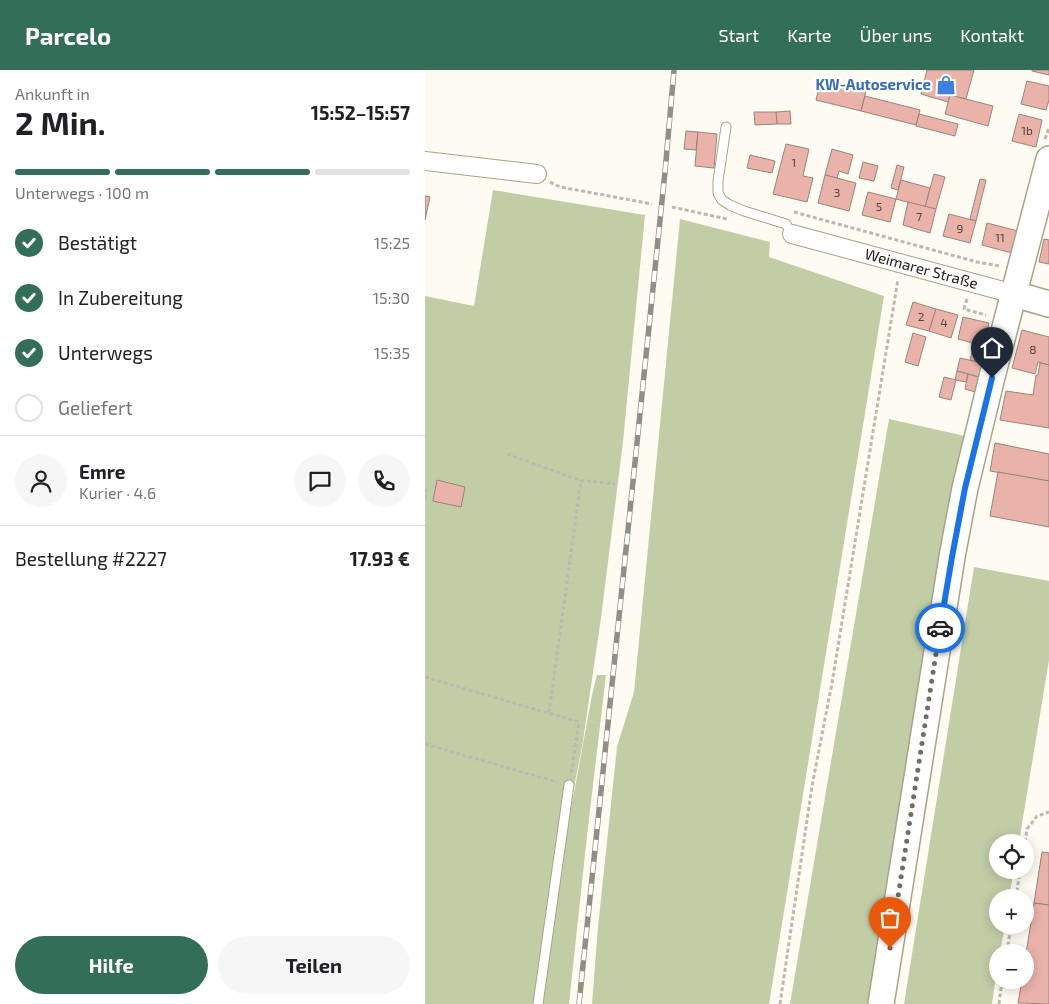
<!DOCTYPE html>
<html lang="de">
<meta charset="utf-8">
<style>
:root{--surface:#fff;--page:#f6f6f6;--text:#202124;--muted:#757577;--line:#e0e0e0;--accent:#336e58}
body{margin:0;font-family:"Exo 2",sans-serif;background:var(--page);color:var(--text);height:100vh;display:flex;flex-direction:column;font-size:19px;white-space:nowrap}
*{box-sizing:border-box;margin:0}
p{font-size:16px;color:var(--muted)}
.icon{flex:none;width:28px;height:28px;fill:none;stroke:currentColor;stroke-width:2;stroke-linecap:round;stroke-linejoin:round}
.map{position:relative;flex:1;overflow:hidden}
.side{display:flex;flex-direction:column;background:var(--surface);width:425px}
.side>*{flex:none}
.tools{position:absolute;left:564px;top:764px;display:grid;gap:10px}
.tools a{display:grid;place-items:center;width:45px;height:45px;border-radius:50%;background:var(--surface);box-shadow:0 2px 12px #0003;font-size:25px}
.pin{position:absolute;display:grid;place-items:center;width:42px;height:42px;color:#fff;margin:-51px -21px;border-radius:50% 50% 50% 0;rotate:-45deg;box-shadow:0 0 5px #0007}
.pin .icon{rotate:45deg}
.courier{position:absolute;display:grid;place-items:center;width:50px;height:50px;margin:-25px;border:4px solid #1a73e8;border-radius:50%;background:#fff;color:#222;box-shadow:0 1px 6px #0007}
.overview em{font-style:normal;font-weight:700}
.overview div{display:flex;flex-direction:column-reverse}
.overview{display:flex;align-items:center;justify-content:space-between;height:85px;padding:0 15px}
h1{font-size:32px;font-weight:700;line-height:38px}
.bar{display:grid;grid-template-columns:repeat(4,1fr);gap:8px 5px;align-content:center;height:60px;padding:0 15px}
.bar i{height:6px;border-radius:4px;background:var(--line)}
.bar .active{background:var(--accent)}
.bar p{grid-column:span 4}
.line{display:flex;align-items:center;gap:12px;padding:0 15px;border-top:1px solid var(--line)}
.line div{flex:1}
.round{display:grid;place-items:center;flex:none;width:52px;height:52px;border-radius:26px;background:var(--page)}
ol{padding:0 15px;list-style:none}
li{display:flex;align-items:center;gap:15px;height:55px}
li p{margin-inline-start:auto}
li .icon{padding:5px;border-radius:50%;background:var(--accent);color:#fff;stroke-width:4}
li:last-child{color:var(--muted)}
li i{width:28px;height:28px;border:2px solid var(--line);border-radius:50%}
.primary-button{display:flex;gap:10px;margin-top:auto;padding:10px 15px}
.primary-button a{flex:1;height:58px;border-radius:30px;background:var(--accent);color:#fff;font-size:20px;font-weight:700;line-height:58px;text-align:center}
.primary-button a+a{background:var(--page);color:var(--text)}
header{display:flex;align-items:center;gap:30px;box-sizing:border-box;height:70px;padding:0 25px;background:var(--accent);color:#fff}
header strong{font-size:24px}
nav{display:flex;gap:28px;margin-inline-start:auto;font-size:18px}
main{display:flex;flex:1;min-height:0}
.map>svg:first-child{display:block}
.green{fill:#c2cda6}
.building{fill:#eab3a9;stroke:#9b827d}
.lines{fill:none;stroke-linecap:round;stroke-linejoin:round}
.lane-casing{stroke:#a8a28b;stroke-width:11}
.street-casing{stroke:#a8a28b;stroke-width:20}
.secondary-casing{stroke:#a8a28b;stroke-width:28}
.path{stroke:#bcbab0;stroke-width:3;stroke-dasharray:4 2.5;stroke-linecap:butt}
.lane{stroke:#fff;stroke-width:9}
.street{stroke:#fff;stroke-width:18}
.secondary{stroke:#fff;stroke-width:25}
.rail-casing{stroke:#908e85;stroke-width:5.5}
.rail{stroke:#fff;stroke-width:4;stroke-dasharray:11;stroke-linecap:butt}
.done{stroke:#6f6d64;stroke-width:5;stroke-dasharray:0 9}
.route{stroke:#1a73e8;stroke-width:6}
.labels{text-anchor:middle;stroke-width:4.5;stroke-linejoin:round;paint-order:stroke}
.number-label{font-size:12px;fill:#54453c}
.shop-label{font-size:15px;font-weight:bold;fill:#366cbe;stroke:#fff;text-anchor:end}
.street-label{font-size:15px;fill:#222017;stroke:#fff}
</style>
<header>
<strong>Parcelo</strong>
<nav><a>Start</a><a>Karte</a><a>Über uns</a><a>Kontakt</a></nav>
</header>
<main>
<section class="side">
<div class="overview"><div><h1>2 Min.</h1><p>Ankunft in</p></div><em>15:52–15:57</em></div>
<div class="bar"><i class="active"></i><i class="active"></i><i class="active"></i><i></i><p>Unterwegs · 100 m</p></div>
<ol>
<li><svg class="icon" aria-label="check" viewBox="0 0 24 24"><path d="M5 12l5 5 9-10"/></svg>Bestätigt<p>15:25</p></li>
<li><svg class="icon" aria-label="check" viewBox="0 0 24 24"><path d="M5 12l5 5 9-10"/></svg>In Zubereitung<p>15:30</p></li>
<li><svg class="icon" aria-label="check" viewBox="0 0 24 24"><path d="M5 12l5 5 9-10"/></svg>Unterwegs<p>15:35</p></li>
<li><i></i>Geliefert</li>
</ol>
<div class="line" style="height:90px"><a class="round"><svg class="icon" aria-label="person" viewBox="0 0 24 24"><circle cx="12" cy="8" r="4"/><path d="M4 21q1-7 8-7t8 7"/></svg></a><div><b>Emre</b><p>Kurier · 4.6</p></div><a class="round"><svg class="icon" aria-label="chat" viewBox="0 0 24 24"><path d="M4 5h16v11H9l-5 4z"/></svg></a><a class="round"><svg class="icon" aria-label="phone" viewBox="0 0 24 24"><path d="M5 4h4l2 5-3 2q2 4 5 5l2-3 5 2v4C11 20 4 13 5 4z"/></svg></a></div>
<div class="line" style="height:65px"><div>Bestellung #2227</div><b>17.93 €</b></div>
<div class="primary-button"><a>Hilfe</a><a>Teilen</a></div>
</section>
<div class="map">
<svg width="624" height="934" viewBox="0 0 624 934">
<rect width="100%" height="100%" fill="#fefcf2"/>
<g class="green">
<polygon points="68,120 220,145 198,372 176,548 158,671 138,774 115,934 0,934 0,226 49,236"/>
<polygon points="255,149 345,172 344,187 459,226 344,934 167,934 173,857 192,677 209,622"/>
<polygon points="464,349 540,366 445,934 365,934"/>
<polygon points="549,497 624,511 624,590 594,772 572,772 572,800 589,800 584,827 572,828 572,855 580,855 575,882 572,882 572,899 567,934 479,934"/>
<polygon points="172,605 181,605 162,766 144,934 117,934 138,782 167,625"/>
</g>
<g class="building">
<polygon points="502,0 549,0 541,29 525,25 523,32 496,24"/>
<polygon points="607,0 624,0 624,5 607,1"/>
<polygon points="396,10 441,21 436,41 391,30"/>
<polygon points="602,11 624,16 624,30 621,40 596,34"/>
<polygon points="525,25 568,36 563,56 520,44"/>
<polygon points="440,26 495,40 491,55 436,41"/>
<polygon points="365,41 366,54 352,54 351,42"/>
<polygon points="329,42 351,42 352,54 330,55"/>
<polygon points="494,44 533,54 530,66 491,56"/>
<polygon points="594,44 617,50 611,77 587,71"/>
<polygon points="261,61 273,62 271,80 259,79"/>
<polygon points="273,62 292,64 289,98 270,96"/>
<polygon points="361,74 384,79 378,106 388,108 382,132 348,124"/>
<polygon points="407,79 428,85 423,104 414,101 412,108 400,105"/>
<polygon points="325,85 350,91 347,103 322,98"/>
<polygon points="438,92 453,96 449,111 434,108"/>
<polygon points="472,95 479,97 473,120 466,118"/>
<polygon points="509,104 520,107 511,139 500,137"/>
<polygon points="400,105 431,113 424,141 393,133"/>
<polygon points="555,109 561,110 551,151 545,149"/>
<polygon points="476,110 505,118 500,137 471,129"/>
<polygon points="443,122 471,129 465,152 437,145"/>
<polygon points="0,126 5,127 0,150"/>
<polygon points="483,132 511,139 505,163 478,155"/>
<polygon points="524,144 551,151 545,173 518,166"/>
<polygon points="562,153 593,161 587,183 557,175"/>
<polygon points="619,169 624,170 624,194 614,192"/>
<polygon points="488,232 511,239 504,261 481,255"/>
<polygon points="511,239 533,245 526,268 504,261"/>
<polygon points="538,247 564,253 559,276 533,269"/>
<polygon points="597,260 624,267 624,295 613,292 610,304 587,298"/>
<polygon points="488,263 501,267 493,296 480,292"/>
<polygon points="549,275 561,278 557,293 545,290"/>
<polygon points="535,288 557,293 554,307 532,301"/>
<polygon points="615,293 624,295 624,358 575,350 581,321 608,325 611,305 613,305"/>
<polygon points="532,301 543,304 541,312 530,310"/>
<polygon points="543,304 554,307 550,322 540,319"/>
<polygon points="519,307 531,310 526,330 514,327"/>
<polygon points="570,373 624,384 624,411 565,401"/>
<polygon points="573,402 624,411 624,457 565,446"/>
<polygon points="12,410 40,417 36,437 8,431"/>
<polygon points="617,782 624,783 624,835 609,833"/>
<polygon points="609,833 624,835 624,934 593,933 597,910 600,910 600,890"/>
</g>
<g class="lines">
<defs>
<g id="lane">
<polyline points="301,57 293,111 293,123 297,130 305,135 319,141 361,154 367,164"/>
<polyline points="113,934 144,715"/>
</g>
<g id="street">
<polyline points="0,91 112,104"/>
<path id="s1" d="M367 164 589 224"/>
</g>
<g id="secondary">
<polyline points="589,224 624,234"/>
<polyline points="456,934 527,487 540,418 567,307 624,89"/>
</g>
</defs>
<use href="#lane" class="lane-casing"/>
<use href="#street" class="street-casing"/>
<use href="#secondary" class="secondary-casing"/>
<g class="path">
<polyline points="620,69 624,58"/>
<polyline points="125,112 133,116 141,118 227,134"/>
<polyline points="247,137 302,149"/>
<polyline points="369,142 552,192 575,196"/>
<polyline points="542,229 539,239 561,245"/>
<polyline points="82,384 154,410 190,414"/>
<polyline points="0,429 1,419"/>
<polyline points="0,607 154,652 146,705"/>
<polyline points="124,643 156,410"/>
<polyline points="0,674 132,712"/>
<polyline points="600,772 602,759 612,746 624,742"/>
<polyline points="591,828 595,800"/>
<polyline points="582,882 586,855"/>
<polyline points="355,934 387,716 407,613 473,209"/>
<polyline points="574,934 577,910"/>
</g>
<use href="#lane" class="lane"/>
<use href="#street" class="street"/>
<use href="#secondary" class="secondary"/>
<defs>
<polyline id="rail" points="154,934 240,102 249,0"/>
</defs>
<use href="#rail" class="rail-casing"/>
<use href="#rail" class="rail"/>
</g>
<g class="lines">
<polyline class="done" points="465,878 515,558"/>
<polyline class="route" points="515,558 527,487 540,418 567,308"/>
</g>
<defs>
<symbol id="shop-bare" viewBox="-9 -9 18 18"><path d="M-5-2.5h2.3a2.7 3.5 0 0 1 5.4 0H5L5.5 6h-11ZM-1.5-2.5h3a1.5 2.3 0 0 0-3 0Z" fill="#3f7fe0" stroke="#fff" stroke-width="2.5" paint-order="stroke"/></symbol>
</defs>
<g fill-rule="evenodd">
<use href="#shop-bare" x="507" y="1" width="28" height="28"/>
</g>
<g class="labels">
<g class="number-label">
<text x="602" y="65">1b</text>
<text x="369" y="97">1</text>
<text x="412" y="127">3</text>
<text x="454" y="141">5</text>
<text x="494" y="151">7</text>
<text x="535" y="163">9</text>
<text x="575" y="172">11</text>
<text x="496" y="251">2</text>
<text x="519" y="257">4</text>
<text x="608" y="284">8</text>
</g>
<g class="shop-label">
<text x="506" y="20">KW-Autoservice</text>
</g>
<g class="street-label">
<text dy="5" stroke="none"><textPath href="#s1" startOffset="134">Weimarer Straße</textPath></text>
</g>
</g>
</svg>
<div class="tools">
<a><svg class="icon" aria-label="locate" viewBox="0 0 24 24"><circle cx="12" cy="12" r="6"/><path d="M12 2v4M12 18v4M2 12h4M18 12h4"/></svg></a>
<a>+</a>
<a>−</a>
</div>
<div class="pin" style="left:465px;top:878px;background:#ea580c"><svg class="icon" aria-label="bag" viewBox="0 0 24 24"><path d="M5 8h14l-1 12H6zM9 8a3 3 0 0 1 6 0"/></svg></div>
<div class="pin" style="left:567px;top:308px;background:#1f2937"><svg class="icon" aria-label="home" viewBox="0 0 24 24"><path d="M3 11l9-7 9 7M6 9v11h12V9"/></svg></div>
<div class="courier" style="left:515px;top:558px"><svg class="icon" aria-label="car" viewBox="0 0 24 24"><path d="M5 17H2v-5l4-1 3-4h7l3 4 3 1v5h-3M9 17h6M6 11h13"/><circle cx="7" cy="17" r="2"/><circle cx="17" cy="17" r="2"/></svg></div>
</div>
</main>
